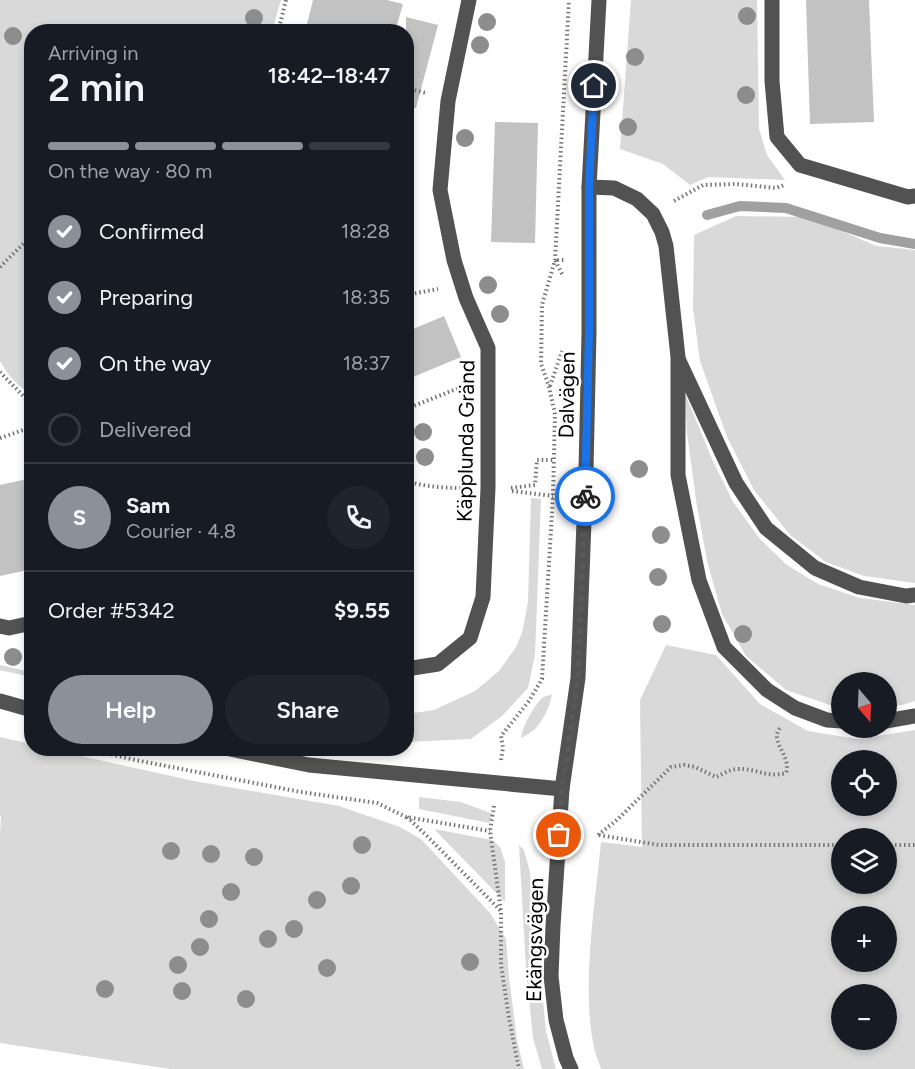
<!DOCTYPE html>
<meta charset="utf-8">
<style>
:root{--surface:#171b24;--page:#20242c;--text:#f1f3f6;--muted:#9ea1a6;--line:#363941;--accent:#8c9099}
body{margin:0;font-family:Figtree,sans-serif;background:var(--page);color:var(--text);height:100vh;display:flex;flex-direction:column;font-size:22px;white-space:nowrap}
*{box-sizing:border-box;margin:0}
p{font-size:20px;color:var(--muted)}
.icon{flex:none;width:33px;height:33px;fill:none;stroke:currentColor;stroke-width:2;stroke-linecap:round;stroke-linejoin:round}
.map{position:relative;flex:1;overflow:hidden}
.details{position:absolute;left:24px;top:24px;width:390px;height:732px;display:flex;flex-direction:column;background:var(--surface);border-radius:24px;box-shadow:0 3px 9px #0003}
.details>*{flex:none}
.needle{width:39px;rotate:161deg}
.tools{position:absolute;left:831px;top:672px;display:grid;gap:12px}
.tools a{display:grid;place-items:center;width:66px;height:66px;border-radius:50%;background:var(--surface);box-shadow:0 3px 9px #0003;font-size:30px}
.pin{position:absolute;display:grid;place-items:center;width:51px;height:51px;color:#fff;margin:-26px;border:3px solid #fff;border-radius:50%;box-shadow:0 2px 6px #0007}
.courier{position:absolute;display:grid;place-items:center;width:60px;height:60px;margin:-30px;border:4px solid #1a73e8;border-radius:50%;background:#fff;color:#222;box-shadow:0 2px 8px #0007}
.summary em{font-style:normal;font-weight:600}
.summary div{display:flex;flex-direction:column-reverse}
.summary{display:flex;align-items:center;justify-content:space-between;height:102px;padding:0 24px}
h1{font-size:39px;font-weight:600;line-height:45px}
.bar{display:grid;grid-template-columns:repeat(4,1fr);gap:9px 6px;align-content:center;height:72px;padding:0 24px}
.bar i{height:8px;border-radius:4px;background:var(--line)}
.bar .on{background:var(--accent)}
.bar p{grid-column:span 4}
.line{display:flex;align-items:center;gap:15px;padding:0 24px;border-top:2px solid var(--line)}
.line div{flex:1}
.round{display:grid;place-items:center;flex:none;width:63px;height:63px;border-radius:32px;background:var(--page)}
ol{padding:0 24px;list-style:none}
li{display:flex;align-items:center;gap:18px;height:66px}
li p{margin-inline-start:auto}
li .icon{padding:6px;border-radius:50%;background:var(--accent);color:#fff;stroke-width:4}
li:last-child{color:var(--muted)}
li i{width:33px;height:33px;border:3px solid var(--line);border-radius:50%}
.button{display:flex;gap:12px;margin-top:auto;padding:12px 24px}
.button a{flex:1;height:69px;border-radius:36px;background:var(--accent);color:#fff;font-size:24px;font-weight:600;line-height:69px;text-align:center}
.button a+a{background:var(--page);color:var(--text)}
.map>svg:first-child{display:block}
.green{fill:#d9d9d9;fill-rule:evenodd}
.lines{fill:none;stroke-linecap:round;stroke-linejoin:round}
.stream{stroke:#a0a0a0;stroke-width:10}
.building{fill:#c2c2c2}
.path{stroke:#747474;stroke-width:4;stroke-dasharray:1.5 3;stroke-linecap:butt}
.minor{stroke:#525252;stroke-width:15}
.tree{fill:#8d8d8d}
.done{stroke:#595959;stroke-width:6;stroke-dasharray:0 10.8}
.route{stroke:#1a73e8;stroke-width:8}
.labels{text-anchor:middle;stroke-width:5;stroke-linejoin:round;paint-order:stroke}
.street-label{font-size:21px;fill:#000;stroke:#fff}
</style>
<div class="map">
<svg width="915" height="1069" viewBox="0 0 915 1069">
<rect width="100%" height="100%" fill="#fff"/>
<g class="green">
<path d="M0 0H281L272 31 32 32 31 394C18 386 7 375 0 361Z"/>
<polygon points="631,0 757,0 759,129 767,155 785,180 708,177 690,185 663,164 620,149"/>
<polygon points="736,216 810,217 876,246 915,250 915,583 864,576 826,562 790,535 754,490 727,437 700,361 693,308 694,235"/>
<polygon points="685,393 712,459 733,502 760,539 787,565 818,584 860,598 915,605 915,701 903,705 887,706 886,682 842,682 841,706 830,705 786,690 746,656 722,614 707,561 696,500 687,433"/>
<polygon points="531,498 541,499 535,655 528,688 502,716 471,739 407,742 407,714 434,710 475,691 499,671 516,647 522,633 528,602"/>
<path d="M666 645 716 655 760 704 808 731 858 739 915 730V1069H601C598 1060 594 1051 593 1042 582 981 595 905 601 842L642 847 640 700ZM842 760H886V806H842ZM842 838H886V884H842ZM842 916H886V962H842ZM842 994H886V1040H842Z"/>
<polygon points="0,665 31,672 31,677 0,670"/>
<path d="M552 694C550 707 543 721 534 730 530 733 525 736 521 738 522 727 534 706 542 698 543 697 550 695 552 694Z"/>
<polygon points="0,737 31,744 32,748 49,749 194,781 339,806 400,827 421,839 490,913 506,939 509,977 517,1040 524,1069 170,1069 0,1043 0,835 1,816 0,816"/>
<polygon points="419,797 461,802 493,814 489,823 419,809"/>
<polygon points="434,829 492,840 500,847 505,862 505,902"/>
<polygon points="519,845 524,850 530,872 546,1031 556,1069 542,1069 533,1038 526,969"/>
</g>
<g class="lines">
<polyline class="stream" points="707,215 740,206 786,208 880,238 915,244"/>
</g>
<g class="building">
<polygon points="313,0 387,0 403,4 395,32 305,32"/>
<polygon points="806,0 869,0 874,122 810,124"/>
<polygon points="406,17 438,25 416,108 406,107"/>
<polygon points="495,122 538,123 535,243 491,242"/>
<polygon points="444,316 461,357 406,380 406,332"/>
<polygon points="32,478 32,569 0,576 0,485"/>
</g>
<g class="lines">
<g class="path">
<polyline points="278,32 286,0"/>
<polyline points="406,88 426,93"/>
<polyline points="674,201 703,185 737,184 776,188 784,185"/>
<polyline points="0,267 32,235"/>
<polyline points="562,274 555,260 564,260"/>
<polyline points="406,295 438,289"/>
<polyline points="0,372 32,405"/>
<polyline points="550,386 562,351"/>
<polyline points="406,409 464,386"/>
<polyline points="0,438 32,427"/>
<path d="M406 481C426 487 445 488 465 488"/>
<polyline points="511,488 535,485 537,460 554,460"/>
<polyline points="512,491 553,496"/>
<polyline points="85,748 135,760 301,792 377,803 406,817 490,831"/>
<polyline points="501,760 503,748 501,736 529,701 542,679 553,496 555,414 549,387 541,364 542,305 555,260 569,0"/>
<polyline points="494,806 490,831 501,911 501,965 509,1018 519,1069"/>
<polyline points="407,817 428,837 501,911"/>
<path d="M598 835 618 819 671 767 684 765 695 767 716 777C723 774 730 769 738 769 756 768 766 778 786 773 792 756 769 742 780 728"/>
<polyline points="599,835 659,845 842,845"/>
<polyline points="886,845 915,845"/>
</g>
<g class="minor">
<polyline points="772,0 772,81 777,137 800,165 908,197 915,196"/>
<polyline points="589,187 614,188 637,199 653,214 662,232 666,246 678,357 678,475 699,580 724,647 767,690 795,708 827,720 842,721"/>
<polyline points="679,361 736,483 766,528 815,568 859,587 906,596 915,595"/>
<polyline points="0,626 9,628 32,623"/>
<polyline points="406,669 438,664 470,638 483,597 488,488 488,348 466,298 454,260 440,190 448,101 469,0"/>
<polyline points="0,701 32,710"/>
<polyline points="886,721 915,716"/>
<polyline points="225,748 309,765 562,789"/>
<polyline points="571,1069 566,1058 556,1020 551,976 553,926 562,789 578,678 586,470 589,333 589,187 599,0"/>
</g>
</g>
<g class="tree">
<circle cx="747" cy="16" r="9"/>
<circle cx="254" cy="18" r="9"/>
<circle cx="487" cy="22" r="9"/>
<circle cx="13" cy="36" r="9"/>
<circle cx="480" cy="45" r="9"/>
<circle cx="635" cy="57" r="9"/>
<circle cx="746" cy="95" r="9"/>
<circle cx="628" cy="127" r="9"/>
<circle cx="465" cy="138" r="9"/>
<circle cx="488" cy="285" r="9"/>
<circle cx="500" cy="314" r="9"/>
<circle cx="423" cy="432" r="9"/>
<circle cx="425" cy="457" r="9"/>
<circle cx="639" cy="469" r="9"/>
<circle cx="661" cy="535" r="9"/>
<circle cx="658" cy="577" r="9"/>
<circle cx="662" cy="624" r="9"/>
<circle cx="743" cy="634" r="9"/>
<circle cx="13" cy="657" r="9"/>
<circle cx="362" cy="845" r="9"/>
<circle cx="171" cy="851" r="9"/>
<circle cx="211" cy="854" r="9"/>
<circle cx="254" cy="857" r="9"/>
<circle cx="351" cy="886" r="9"/>
<circle cx="231" cy="892" r="9"/>
<circle cx="317" cy="900" r="9"/>
<circle cx="209" cy="919" r="9"/>
<circle cx="294" cy="929" r="9"/>
<circle cx="268" cy="939" r="9"/>
<circle cx="200" cy="947" r="9"/>
<circle cx="470" cy="962" r="9"/>
<circle cx="178" cy="965" r="9"/>
<circle cx="327" cy="968" r="9"/>
<circle cx="105" cy="989" r="9"/>
<circle cx="182" cy="991" r="9"/>
<circle cx="246" cy="999" r="9"/>
</g>
<g class="lines">
<polyline class="done" points="559,835 562,789 578,678 585,496"/>
<polyline class="route" points="585,496 589,333 589,187 594,86"/>
</g>
<g class="labels">
<g class="street-label">
<text transform="translate(567 395) rotate(-89)" y="7">Dalvägen</text>
<text transform="translate(466 441) rotate(-89)" y="7">Käpplunda Gränd</text>
<text transform="translate(535 940) rotate(-89)" y="7">Ekängsvägen</text>
</g>
</g>
</svg>
<div class="tools">
<a><svg class="needle" viewBox="-14 -14 28 28"><path d="M0-13l5 13h-10z" fill="#e53935"/><path d="M0 13l5-13h-10z" fill="#9ea1a6"/></svg></a>
<a><svg class="icon" aria-label="locate" viewBox="0 0 24 24"><circle cx="12" cy="12" r="6"/><path d="M12 2v4M12 18v4M2 12h4M18 12h4"/></svg></a>
<a><svg class="icon" aria-label="layers" viewBox="0 0 24 24"><path d="M12 4l9 5-9 5-9-5zM3 14l9 5 9-5"/></svg></a>
<a>+</a>
<a>−</a>
</div>
<div class="pin" style="left:559px;top:835px;background:#ea580c"><svg class="icon" aria-label="bag" viewBox="0 0 24 24"><path d="M5 8h14l-1 12H6zM9 8a3 3 0 0 1 6 0"/></svg></div>
<div class="pin" style="left:594px;top:86px;background:#1f2937"><svg class="icon" aria-label="home" viewBox="0 0 24 24"><path d="M3 11l9-7 9 7M6 9v11h12V9"/></svg></div>
<div class="courier" style="left:585px;top:496px"><svg class="icon" aria-label="bike" viewBox="0 0 24 24"><circle cx="6" cy="16" r="4"/><circle cx="18" cy="16" r="4"/><path d="M6 16l4-8h5l3 8M10 8l3 8H6M13 5h3"/></svg></div>
<section class="details">
<div class="summary"><div><h1>2 min</h1><p>Arriving in</p></div><em>18:42–18:47</em></div>
<div class="bar"><i class="on"></i><i class="on"></i><i class="on"></i><i></i><p>On the way · 80 m</p></div>
<ol>
<li><svg class="icon" aria-label="check" viewBox="0 0 24 24"><path d="M5 12l5 5 9-10"/></svg>Confirmed<p>18:28</p></li>
<li><svg class="icon" aria-label="check" viewBox="0 0 24 24"><path d="M5 12l5 5 9-10"/></svg>Preparing<p>18:35</p></li>
<li><svg class="icon" aria-label="check" viewBox="0 0 24 24"><path d="M5 12l5 5 9-10"/></svg>On the way<p>18:37</p></li>
<li><i></i>Delivered</li>
</ol>
<div class="line" style="height:108px"><b class="round" style="background:var(--accent);color:#fff">S</b><div><b>Sam</b><p>Courier · 4.8</p></div><a class="round"><svg class="icon" aria-label="phone" viewBox="0 0 24 24"><path d="M5 4h4l2 5-3 2q2 4 5 5l2-3 5 2v4C11 20 4 13 5 4z"/></svg></a></div>
<div class="line" style="height:78px"><div>Order #5342</div><b>$9.55</b></div>
<div class="button"><a>Help</a><a>Share</a></div>
</section>
</div>
